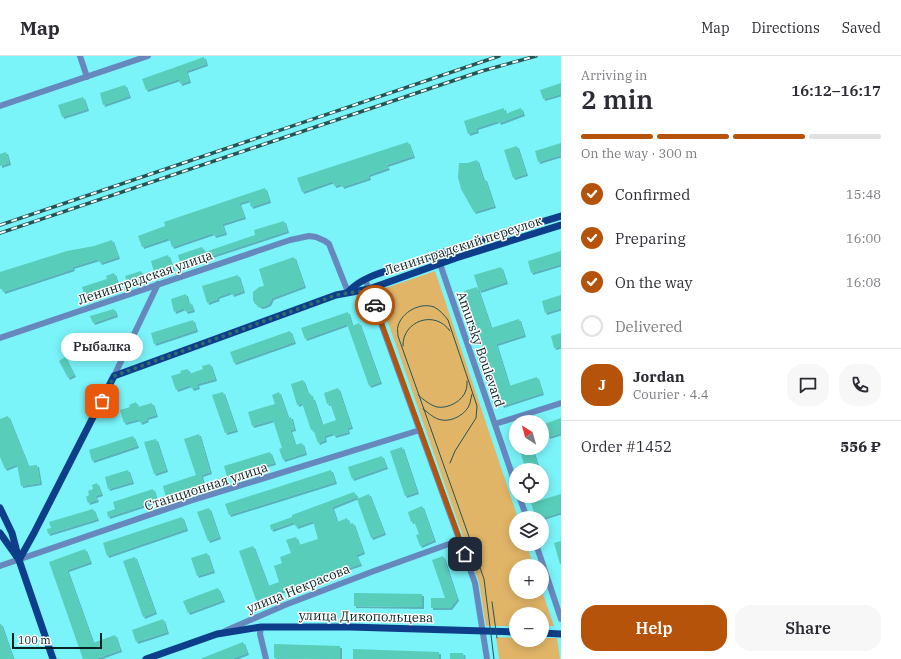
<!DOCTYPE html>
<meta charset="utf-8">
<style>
:root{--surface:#fff;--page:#f7f7f7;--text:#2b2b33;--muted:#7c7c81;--line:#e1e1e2;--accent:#b45309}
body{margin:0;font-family:"IBM Plex Serif",serif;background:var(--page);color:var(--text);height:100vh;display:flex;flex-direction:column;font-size:15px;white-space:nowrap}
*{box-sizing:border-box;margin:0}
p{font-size:13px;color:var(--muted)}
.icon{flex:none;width:22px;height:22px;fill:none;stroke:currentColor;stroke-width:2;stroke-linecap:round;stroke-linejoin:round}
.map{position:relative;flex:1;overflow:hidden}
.drawer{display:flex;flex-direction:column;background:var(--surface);width:340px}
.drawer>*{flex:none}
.needle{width:26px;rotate:323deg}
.controls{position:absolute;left:509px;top:359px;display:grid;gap:8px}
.controls a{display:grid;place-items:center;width:40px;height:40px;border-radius:50%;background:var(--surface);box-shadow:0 2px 10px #0003;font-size:20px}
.scale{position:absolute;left:12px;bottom:10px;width:90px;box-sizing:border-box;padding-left:4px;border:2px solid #082324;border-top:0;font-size:11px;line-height:14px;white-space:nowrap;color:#082324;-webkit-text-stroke:3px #fefefe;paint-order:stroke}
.pin{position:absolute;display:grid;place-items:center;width:34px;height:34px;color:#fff;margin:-17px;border-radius:8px;box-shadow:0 2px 6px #0006}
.courier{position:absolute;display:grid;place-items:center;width:40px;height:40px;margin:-20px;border:3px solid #b45309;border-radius:50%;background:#fff;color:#222;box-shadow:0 1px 5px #0007}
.bubble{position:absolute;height:28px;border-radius:14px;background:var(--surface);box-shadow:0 2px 10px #0003;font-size:13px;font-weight:600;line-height:28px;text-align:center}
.summary em{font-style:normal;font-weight:600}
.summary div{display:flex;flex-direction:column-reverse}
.summary{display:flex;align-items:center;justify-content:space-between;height:68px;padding:0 20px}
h1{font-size:26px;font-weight:600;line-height:30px}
.bar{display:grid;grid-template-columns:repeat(4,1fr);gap:6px 4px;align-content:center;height:48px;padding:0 20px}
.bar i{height:5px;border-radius:3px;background:var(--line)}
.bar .on{background:var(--accent)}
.bar p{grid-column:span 4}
.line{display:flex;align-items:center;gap:10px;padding:0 20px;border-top:1px solid var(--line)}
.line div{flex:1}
.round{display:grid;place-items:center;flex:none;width:42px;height:42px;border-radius:16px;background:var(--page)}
ol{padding:0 20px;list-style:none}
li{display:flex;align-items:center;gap:12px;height:44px}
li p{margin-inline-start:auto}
li .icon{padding:4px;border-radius:50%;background:var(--accent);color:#fff;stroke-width:4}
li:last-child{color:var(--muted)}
li i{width:22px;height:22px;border:2px solid var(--line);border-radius:50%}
.cta{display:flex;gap:8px;margin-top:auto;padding:8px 20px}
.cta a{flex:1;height:46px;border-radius:16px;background:var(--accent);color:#fff;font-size:16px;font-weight:600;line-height:46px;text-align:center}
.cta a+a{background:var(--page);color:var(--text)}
header{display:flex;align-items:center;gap:24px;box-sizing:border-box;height:56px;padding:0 20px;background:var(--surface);border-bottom:1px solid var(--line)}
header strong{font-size:19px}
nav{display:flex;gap:22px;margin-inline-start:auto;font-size:14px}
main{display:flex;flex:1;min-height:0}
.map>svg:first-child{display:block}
.green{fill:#e1b568}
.building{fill:#59cdb9;filter:url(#shadow)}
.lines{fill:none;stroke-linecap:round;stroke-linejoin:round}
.minor{stroke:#6788bd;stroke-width:6}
.major{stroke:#0e3e89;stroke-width:7}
.tram{stroke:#235557;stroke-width:1}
.rail-casing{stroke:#235557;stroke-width:3.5}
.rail{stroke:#fefefe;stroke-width:2;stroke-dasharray:6;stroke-linecap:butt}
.done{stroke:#306c6f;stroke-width:4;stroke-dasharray:0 7.2}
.route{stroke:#b45309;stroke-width:5}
.labels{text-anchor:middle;stroke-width:3;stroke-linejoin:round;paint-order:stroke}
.street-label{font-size:13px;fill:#082324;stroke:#fefefe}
</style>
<header>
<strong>Map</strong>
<nav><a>Map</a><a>Directions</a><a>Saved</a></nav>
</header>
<main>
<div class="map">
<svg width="561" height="603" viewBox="0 0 561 603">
<defs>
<filter id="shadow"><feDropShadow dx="2" dy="2" stdDeviation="0" flood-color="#0004"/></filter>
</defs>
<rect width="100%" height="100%" fill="#7af3f9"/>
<g class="green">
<polygon points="435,215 518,462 516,462 516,488 526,488 534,510 516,510 516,536 542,536 542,535 554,570 542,570 542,558 516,558 516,570 486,570 479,526 377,235"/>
<polygon points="496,581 516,582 516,584 542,584 542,582 557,582 560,603 499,603"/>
</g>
<g class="building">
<polygon points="204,1 206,8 186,15 189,25 180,28 179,23 146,34 142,23"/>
<polygon points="561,27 561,38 543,43 540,34"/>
<polygon points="125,29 129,40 103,49 100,37"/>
<polygon points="83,41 87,53 62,61 58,49"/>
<polygon points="504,52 505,58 521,52 523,58 499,67 498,65 476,72 477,75 468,78 464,65"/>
<polygon points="408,86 413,100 386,109 388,112 368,119 369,122 342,131 341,128 334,130 333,125 302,136 297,122"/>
<polygon points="561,87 561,99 538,106 535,95"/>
<polygon points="517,90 526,118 513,122 504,94"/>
<polygon points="6,96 9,107 0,110 0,98"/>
<polygon points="477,104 483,123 485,123 494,150 474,156 461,133 458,121 459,107 468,107"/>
<polygon points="265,132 269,145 251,151 249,144 239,147 244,161 222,168 225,177 214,180 213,177 172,191 169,182 142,191 138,180 165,170 164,166"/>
<polygon points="284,165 287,175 181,210 178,199 202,191 205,196 255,179 254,174"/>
<polygon points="112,184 118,201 100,207 98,203 72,211 73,213 3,236 2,233 0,233 0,216 67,195 94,190"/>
<polygon points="561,195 561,208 531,217 528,205"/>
<polygon points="168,199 173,213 155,219 151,205"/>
<polygon points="294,201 304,230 272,242 269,248 265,250 261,251 255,248 253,244 253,236 259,231 264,230 259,213"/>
<polygon points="501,211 506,226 479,235 474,219"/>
<polygon points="141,215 144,223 128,229 125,220"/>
<polygon points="114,217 119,231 86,243 82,231 107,223 106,220"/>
<polygon points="238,219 243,235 232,239 231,236 217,241 218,243 207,247 202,230"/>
<polygon points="477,231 491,272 519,263 524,279 496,288 509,330 537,321 542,337 502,350 464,235"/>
<polygon points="186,238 188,247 190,246 193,254 186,256 184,252 174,256 171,243"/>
<polygon points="561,239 561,252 545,257 542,245"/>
<polygon points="114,253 116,259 93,267 90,260"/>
<polygon points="348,256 352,270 359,267 380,326 369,330 347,268 305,283 301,272"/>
<polygon points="193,264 196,274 154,288 151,277"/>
<polygon points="290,275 294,286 234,307 230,296"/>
<polygon points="561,277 561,290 554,292 551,280"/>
<polygon points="89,289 93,299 85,303 81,292"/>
<polygon points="65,301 74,319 68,322 59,305"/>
<polygon points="210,308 215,323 197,328 198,331 192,333 190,329 176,334 171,320 181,317 180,315 188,313 189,318 203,313 202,310"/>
<polygon points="303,324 308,338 310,337 312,342 313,342 322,369 336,364 330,347 327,348 324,337 338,332 351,371 347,372 348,376 334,380 333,377 324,380 325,384 318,387 313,373 311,374 302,347 297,349 291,328"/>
<polygon points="223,336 236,374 225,377 212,339"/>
<polygon points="279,336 288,362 291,361 294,373 290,374 295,389 302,387 305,397 283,404 279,393 282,392 273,364 252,370 248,356 275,348 272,339"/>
<polygon points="136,346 138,351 152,347 156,359 146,362 147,364 140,367 139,363 124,367 120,354 130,351 129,349"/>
<polygon points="8,360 28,410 37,409 40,427 21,430 17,408 5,413 0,401 0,363"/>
<polygon points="561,362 561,377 548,381 544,368"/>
<polygon points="199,378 210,416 201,419 204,430 166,442 163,430 196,419 184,383"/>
<polygon points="133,380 137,390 92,405 89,394"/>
<polygon points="156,383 166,414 154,418 144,386"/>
<polygon points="402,391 417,436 405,440 390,395"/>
<polygon points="519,392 532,392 539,414 526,414"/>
<polygon points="270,396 274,407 227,420 224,410"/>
<polygon points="382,400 386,411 352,423 348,411"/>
<polygon points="128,414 132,426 108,433 105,421"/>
<polygon points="331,414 335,426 229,459 225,448"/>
<polygon points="97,427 101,438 95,440 97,444 88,447 86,441 89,439 88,435 93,433 92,429"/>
<polygon points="153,433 157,445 108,461 107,456 115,453 113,446"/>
<polygon points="354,436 357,441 332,451 337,466 347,462 349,468 353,467 363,496 356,499 360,508 256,544 239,495 253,490 268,530 279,526 274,510 282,507 280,501 291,497 286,484 296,481 299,489 318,483 313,465 296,471 294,466 271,474 270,469 292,461 292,459"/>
<polygon points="369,438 384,477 371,482 357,443"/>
<polygon points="561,438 561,456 542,462 536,462 531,447"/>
<polygon points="422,450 434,484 420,490 416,479 419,478 414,465 411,466 408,456"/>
<polygon points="209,452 219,481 208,485 197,456"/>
<polygon points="93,453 97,463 48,478 47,473 51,472 49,466"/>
<polygon points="182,461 186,473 107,500 103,487"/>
<polygon points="561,485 561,508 560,508 554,487"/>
<polygon points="85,493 90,506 67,514 93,587 115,579 120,594 95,603 83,603 49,506"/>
<polygon points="207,497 213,515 197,520 191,502"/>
<polygon points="443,500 457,543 450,552 431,552 431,542 445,542 432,504"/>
<polygon points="135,501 155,556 143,561 123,505"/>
<polygon points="218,532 223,544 188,557 183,545"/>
<polygon points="354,537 422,538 422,551 354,550"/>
<polygon points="163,563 167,576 136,586 132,574"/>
<polygon points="0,568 1,568 13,603 0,603"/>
<polygon points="243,586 247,597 231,603 200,603"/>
<polygon points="274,588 340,590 340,603 274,602"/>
<polygon points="353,593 439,596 439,603 353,603"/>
<polygon points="450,597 463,597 464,603 450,603"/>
</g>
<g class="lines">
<g class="minor">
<polyline points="80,0 87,21"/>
<polyline points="0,50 148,0"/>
<polyline points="437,199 516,430"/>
<polyline points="365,223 475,527 487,603"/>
<polyline points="0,282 290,184 309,180 316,181 325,185 329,188 348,236"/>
<polyline points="114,320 158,228"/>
<polyline points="495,368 561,347"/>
<polyline points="519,440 527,462"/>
<polyline points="536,488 561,563"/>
<polyline points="0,510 190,445 420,374"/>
<polyline points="261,571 260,578 266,603"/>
<polyline points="225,575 285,549 374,515 460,484"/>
</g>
<g class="major">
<path d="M348 236C363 219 390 215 411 207 461 190 511 175 561 160"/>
<polyline points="0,452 12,477 19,504 53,603"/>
<polyline points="0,477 17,501"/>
<polyline points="19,504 34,477 114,320 336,239 369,233 456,202 561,169"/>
<polyline points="542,577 561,578"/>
<polyline points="146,603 217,578 261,571 350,571 516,576"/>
</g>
<g class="tram">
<path d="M403 290C402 265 435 253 450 275"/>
<path d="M418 339C424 344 430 349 437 351 448 353 463 345 466 334 467 332 467 328 467 325"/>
<path d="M423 353C429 357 434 363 442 364 452 366 467 358 470 347 471 344 471 341 472 338"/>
<path d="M450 407 455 395 476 362 477 350 448 264C444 259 440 254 434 251 420 246 402 256 398 270 397 273 398 277 398 280L484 523 494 603"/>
<polyline points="492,546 497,582"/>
</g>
<defs>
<g id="rail">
<polyline points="0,169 499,0"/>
<polyline points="0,177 482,15 536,0"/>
</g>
</defs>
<use href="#rail" class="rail-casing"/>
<use href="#rail" class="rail"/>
</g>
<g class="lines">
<polyline class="done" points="102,345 114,320 336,239 369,234 375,249"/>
<polyline class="route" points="375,249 465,498"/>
</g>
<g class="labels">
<g class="street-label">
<text transform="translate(463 189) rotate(-18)" y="5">Ленинградский переулок</text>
<text transform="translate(145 221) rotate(-19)" y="5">Ленинградская улица</text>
<text transform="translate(481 293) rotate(71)" y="5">Amursky Boulevard</text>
<text transform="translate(206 430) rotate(-18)" y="5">Станционная улица</text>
<text transform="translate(298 532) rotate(-22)" y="5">улица Некрасова</text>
<text transform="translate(366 560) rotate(1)" y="5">улица Дикопольцева</text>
</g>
</g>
</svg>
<div class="controls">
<a><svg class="needle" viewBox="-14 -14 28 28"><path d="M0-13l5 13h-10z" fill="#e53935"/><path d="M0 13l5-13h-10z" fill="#7c7c81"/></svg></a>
<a><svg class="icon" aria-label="locate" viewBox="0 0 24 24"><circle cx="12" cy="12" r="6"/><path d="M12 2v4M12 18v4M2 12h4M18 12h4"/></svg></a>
<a><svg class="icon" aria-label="layers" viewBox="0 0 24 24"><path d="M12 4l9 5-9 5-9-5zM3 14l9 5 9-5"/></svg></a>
<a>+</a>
<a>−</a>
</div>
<div class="scale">100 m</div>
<div class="pin" style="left:102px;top:345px;background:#ea580c"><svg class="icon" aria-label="bag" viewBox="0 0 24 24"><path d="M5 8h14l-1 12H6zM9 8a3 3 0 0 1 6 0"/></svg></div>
<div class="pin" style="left:465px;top:498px;background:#1f2937"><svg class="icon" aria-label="home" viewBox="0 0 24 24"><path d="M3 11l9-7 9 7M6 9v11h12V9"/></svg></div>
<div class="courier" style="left:375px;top:249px"><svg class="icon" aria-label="car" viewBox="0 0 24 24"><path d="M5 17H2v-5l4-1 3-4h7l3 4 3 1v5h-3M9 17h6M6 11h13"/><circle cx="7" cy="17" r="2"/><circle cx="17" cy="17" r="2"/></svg></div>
<div class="bubble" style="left:61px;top:277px;width:82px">Рыбалка</div>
</div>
<section class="drawer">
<div class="summary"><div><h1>2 min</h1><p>Arriving in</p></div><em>16:12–16:17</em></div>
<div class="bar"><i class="on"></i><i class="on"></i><i class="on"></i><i></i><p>On the way · 300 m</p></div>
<ol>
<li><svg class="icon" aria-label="check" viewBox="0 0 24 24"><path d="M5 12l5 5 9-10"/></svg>Confirmed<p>15:48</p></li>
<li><svg class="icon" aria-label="check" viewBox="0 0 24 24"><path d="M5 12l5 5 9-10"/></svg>Preparing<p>16:00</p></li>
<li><svg class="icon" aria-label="check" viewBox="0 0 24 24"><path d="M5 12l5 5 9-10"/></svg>On the way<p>16:08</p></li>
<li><i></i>Delivered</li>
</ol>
<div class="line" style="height:72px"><b class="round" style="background:var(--accent);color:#fff">J</b><div><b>Jordan</b><p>Courier · 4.4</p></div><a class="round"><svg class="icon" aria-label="chat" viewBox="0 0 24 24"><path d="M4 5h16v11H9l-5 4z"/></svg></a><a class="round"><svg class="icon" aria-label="phone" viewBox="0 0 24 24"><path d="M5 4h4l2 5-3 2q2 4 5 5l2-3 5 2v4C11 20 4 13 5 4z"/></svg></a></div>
<div class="line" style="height:52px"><div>Order #1452</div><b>556 ₽</b></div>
<div class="cta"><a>Help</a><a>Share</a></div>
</section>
</main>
